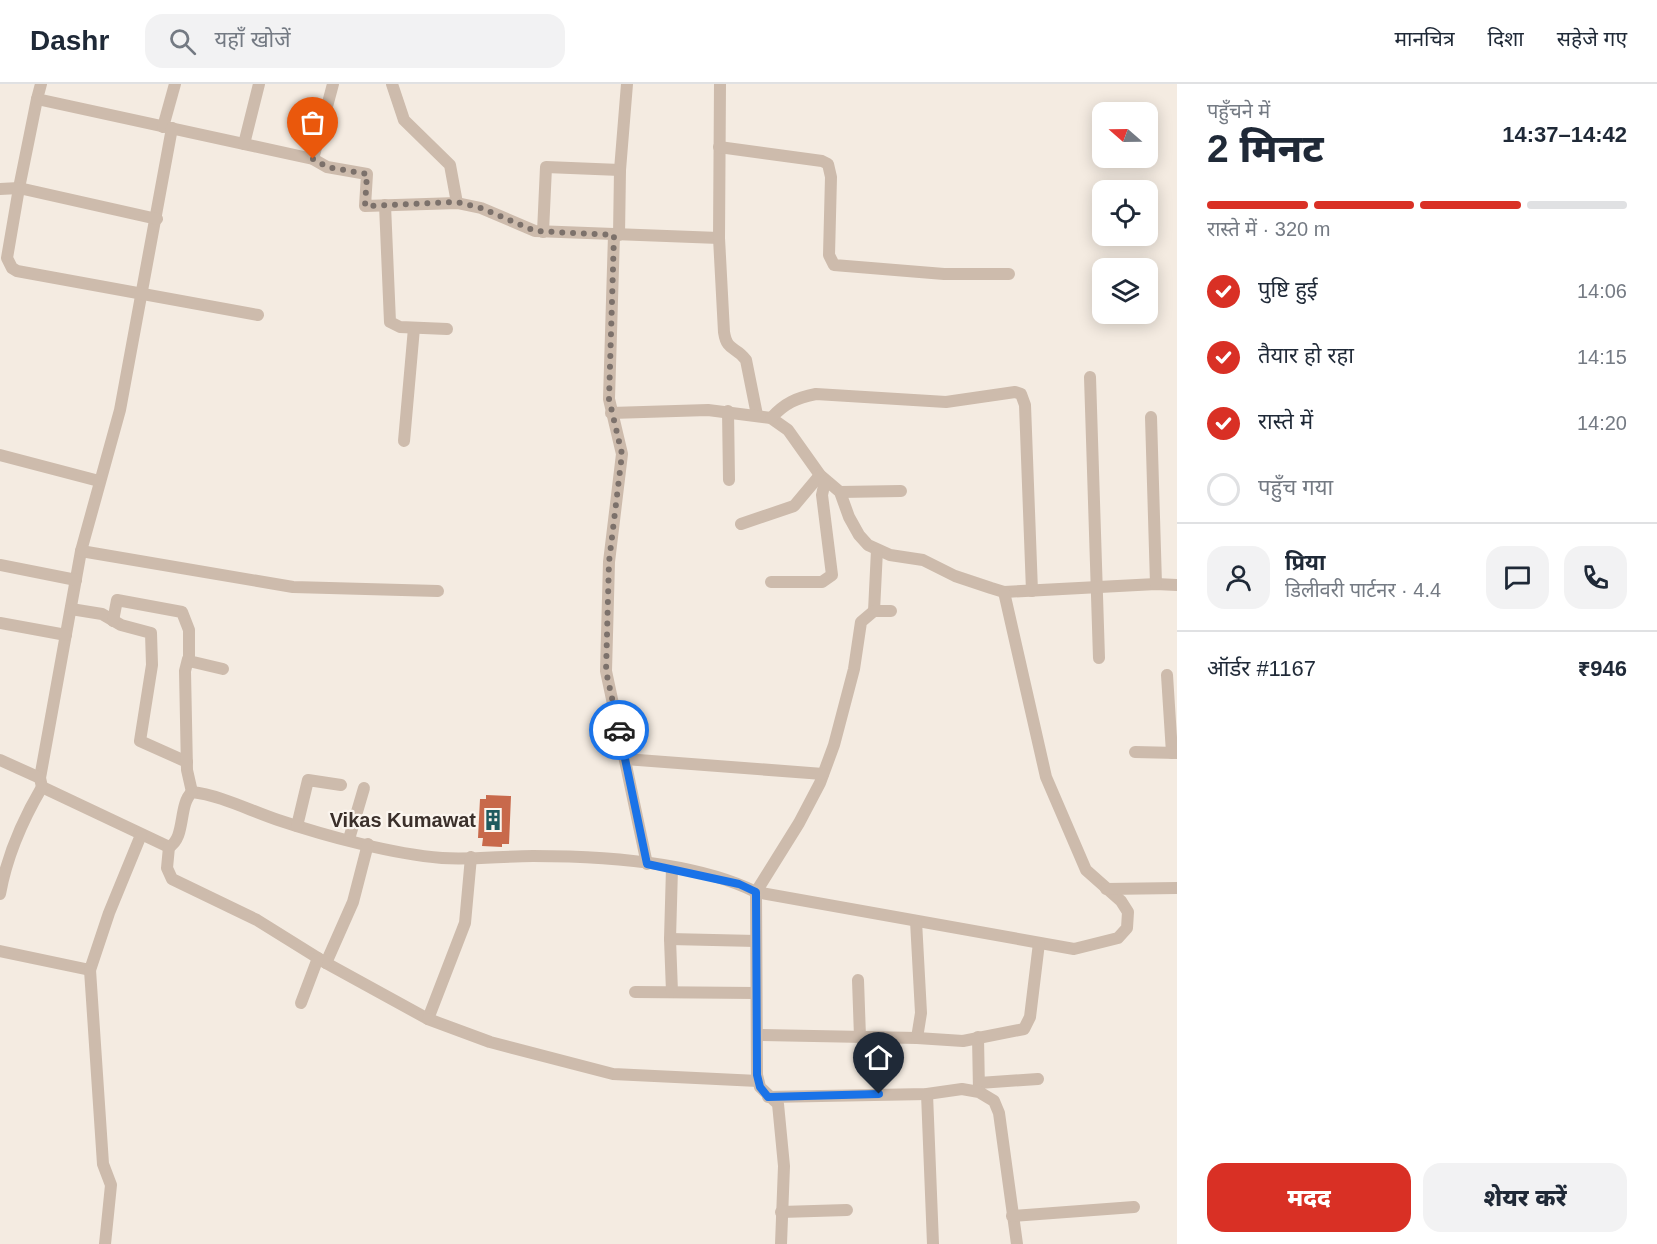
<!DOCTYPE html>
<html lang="hi">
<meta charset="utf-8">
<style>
:root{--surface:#fff;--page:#f2f2f3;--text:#1f2937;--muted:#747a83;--line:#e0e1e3;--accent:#d93025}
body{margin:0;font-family:Helvetica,"Noto Sans Devanagari",sans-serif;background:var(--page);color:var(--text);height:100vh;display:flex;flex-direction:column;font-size:22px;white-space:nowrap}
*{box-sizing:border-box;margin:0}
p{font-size:20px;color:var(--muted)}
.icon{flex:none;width:33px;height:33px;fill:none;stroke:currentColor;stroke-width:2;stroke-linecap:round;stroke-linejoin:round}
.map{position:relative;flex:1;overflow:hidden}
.drawer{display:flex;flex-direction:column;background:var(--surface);width:480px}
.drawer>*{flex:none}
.needle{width:39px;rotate:290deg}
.controls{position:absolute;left:1092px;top:18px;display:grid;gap:12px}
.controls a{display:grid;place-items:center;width:66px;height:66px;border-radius:12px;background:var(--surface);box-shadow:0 3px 15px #0003;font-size:30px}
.pin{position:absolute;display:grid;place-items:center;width:51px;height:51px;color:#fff;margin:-62px -26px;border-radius:50% 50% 50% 0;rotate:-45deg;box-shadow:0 0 6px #0007}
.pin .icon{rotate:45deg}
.courier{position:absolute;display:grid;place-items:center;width:60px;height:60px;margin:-30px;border:4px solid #1a73e8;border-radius:50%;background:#fff;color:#222;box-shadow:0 2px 8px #0007}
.summary em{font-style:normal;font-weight:800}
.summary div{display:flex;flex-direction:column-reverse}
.summary{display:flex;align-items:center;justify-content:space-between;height:102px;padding:0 30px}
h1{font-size:39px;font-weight:800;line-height:45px}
.bar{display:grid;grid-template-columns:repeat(4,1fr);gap:9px 6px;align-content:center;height:72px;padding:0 30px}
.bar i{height:8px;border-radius:4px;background:var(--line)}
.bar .on{background:var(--accent)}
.bar p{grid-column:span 4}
.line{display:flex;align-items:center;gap:15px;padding:0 30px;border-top:2px solid var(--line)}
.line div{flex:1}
.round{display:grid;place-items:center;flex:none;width:63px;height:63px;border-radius:18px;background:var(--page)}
ol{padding:0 30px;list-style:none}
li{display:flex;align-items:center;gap:18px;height:66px}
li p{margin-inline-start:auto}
li .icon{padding:6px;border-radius:50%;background:var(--accent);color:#fff;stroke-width:4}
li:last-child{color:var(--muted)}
li i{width:33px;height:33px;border:3px solid var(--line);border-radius:50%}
.primary-button{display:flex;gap:12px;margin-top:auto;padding:12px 30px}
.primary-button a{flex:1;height:69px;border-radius:18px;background:var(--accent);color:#fff;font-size:24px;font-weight:800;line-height:69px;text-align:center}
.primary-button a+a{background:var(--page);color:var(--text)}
header{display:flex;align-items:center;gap:36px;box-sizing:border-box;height:84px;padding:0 30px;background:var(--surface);border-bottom:2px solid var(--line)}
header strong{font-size:28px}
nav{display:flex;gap:33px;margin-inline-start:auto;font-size:21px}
.search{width:420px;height:54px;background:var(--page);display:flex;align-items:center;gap:15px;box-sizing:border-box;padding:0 21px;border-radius:18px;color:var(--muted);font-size:22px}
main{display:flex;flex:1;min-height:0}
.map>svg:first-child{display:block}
.building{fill:#c8694b}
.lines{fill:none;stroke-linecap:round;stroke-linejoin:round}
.minor{stroke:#cdbbac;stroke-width:12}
.done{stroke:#7c716b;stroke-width:6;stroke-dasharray:0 10.8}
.route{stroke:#1a73e8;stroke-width:8}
.labels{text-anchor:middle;stroke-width:4.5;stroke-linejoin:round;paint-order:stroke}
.poi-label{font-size:20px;font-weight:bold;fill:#3b302b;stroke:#fbf5ee;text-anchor:end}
</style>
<header>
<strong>Dashr</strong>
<div class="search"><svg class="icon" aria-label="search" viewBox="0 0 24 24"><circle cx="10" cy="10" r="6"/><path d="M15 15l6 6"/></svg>यहाँ खोजें</div>
<nav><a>मानचित्र</a><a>दिशा</a><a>सहेजे गए</a></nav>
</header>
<main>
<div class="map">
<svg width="1177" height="1160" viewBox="0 0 1177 1160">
<rect width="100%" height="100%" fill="#f4ebe1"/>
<polygon class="building" points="486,711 511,712 509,760 502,760 502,763 482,762 483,754 478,754 480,715 486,715"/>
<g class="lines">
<g class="minor">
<polyline points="41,0 37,15 313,75 327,83 367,90 365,122 457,119 481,124 535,147 719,154"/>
<polyline points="392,0 404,36 450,81 457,119"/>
<path d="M720 0 719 154 724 248C727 268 736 262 746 276L757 331"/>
<polyline points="163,43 175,0"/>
<path d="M172 44 120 326 81 467 40 694 42 703 169 763C186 754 178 721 192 708 220 711 251 727 278 736 326 752 392 770 442 774 472 776 503 772 533 772 602 772 693 777 756 808L757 991 760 1003 778 1020 784 1082 781 1160"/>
<polyline points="244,60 259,0"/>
<polyline points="719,63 822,77 828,80 831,93 829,171 834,181 944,190 1009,190"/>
<polyline points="313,75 333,0"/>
<polyline points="0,105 19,104 37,15"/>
<polyline points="385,121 390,238 400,243 447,245"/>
<polyline points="157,135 19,104 7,174 12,184 17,187 258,231"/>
<polyline points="543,148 546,83 620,86"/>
<polyline points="614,151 609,315 622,370 609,478 606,587 647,780"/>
<polyline points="619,151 620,86 627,0"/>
<polyline points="1090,293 1099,574"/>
<polyline points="728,327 729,396"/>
<polyline points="611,329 708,326 771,334 788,346 820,391 840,408 849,433 859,451 868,461 890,471 923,476 955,492 991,504 1004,508 1156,500 1177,501"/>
<polyline points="1151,333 1156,500"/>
<path d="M771 334C785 319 796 314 816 310L946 318 1015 308 1021 310 1025 321 1032 507"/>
<polyline points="404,357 414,244"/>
<polyline points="0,371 99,397"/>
<polyline points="840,408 901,407"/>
<polyline points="741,440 794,422 820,391"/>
<polyline points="81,467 293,503 438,507"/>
<polyline points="0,481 76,496"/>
<polyline points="771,498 822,498 832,491 822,411 825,397"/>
<polyline points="71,525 102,530 121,541 151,549 152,581 140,657 187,678"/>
<polyline points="874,527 877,466"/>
<polyline points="891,527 874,527 861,538 854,585 834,661 820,699 799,739 756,808 1074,865 1118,854 1127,844 1128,828 1121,817 1086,786 1046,693 1004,508"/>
<polyline points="113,537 117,516 182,528 189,546 189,577 223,585"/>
<polyline points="0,539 66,551"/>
<polyline points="188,575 185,587 187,686 192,708"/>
<polyline points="1167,591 1172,669"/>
<polyline points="1135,668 1177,669"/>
<polyline points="625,675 823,690"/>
<polyline points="0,676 40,694"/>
<polyline points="297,742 308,696 341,701"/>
<polyline points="349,755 364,704"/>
<polyline points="169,763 167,784 172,795 257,836 326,879 428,935 465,839 471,773"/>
<polyline points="1106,805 1177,804"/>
<path d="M0 810C7 771 22 737 42 703"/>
<polyline points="670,855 756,857"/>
<polyline points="0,867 90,886 109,829 141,751"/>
<polyline points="326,879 353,818 368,760"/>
<polyline points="90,886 103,1080 111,1101 105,1160"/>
<polyline points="858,896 860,953"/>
<polyline points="635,908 756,909"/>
<polyline points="672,908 670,855 672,784"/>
<polyline points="301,919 318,874"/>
<polyline points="428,935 490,958 613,990 758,997"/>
<polyline points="757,951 917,954 921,929 916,837"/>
<polyline points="978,953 979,1007"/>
<polyline points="917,954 963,957 1024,945 1030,933 1039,859"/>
<polyline points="979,999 1038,995"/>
<polyline points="927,1010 933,1160"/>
<polyline points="768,1013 927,1010 962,1005 979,1008 994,1017 999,1029 1017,1160"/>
<polyline points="781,1128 847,1126"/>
<polyline points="1012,1132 1134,1123"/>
</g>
</g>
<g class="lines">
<polyline class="done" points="313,75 327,83 367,90 365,122 457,118 481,124 535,147 614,151 609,315 622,370 609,478 606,587 619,646"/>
<polyline class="route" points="619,646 647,780 739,800 756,808 757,991 760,1003 768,1013 879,1010"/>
</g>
<defs>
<symbol id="building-bare" viewBox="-9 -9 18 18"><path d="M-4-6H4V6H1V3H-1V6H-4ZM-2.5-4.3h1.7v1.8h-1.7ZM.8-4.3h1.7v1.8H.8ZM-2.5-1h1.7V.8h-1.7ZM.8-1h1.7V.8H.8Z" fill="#1f5a5e" stroke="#fbf5ee" stroke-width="2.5" paint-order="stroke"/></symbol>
</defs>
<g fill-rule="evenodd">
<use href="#building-bare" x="478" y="721" width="30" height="30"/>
</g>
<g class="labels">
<g class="poi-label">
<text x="476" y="743">Vikas Kumawat</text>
</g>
</g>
</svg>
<div class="controls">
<a><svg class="needle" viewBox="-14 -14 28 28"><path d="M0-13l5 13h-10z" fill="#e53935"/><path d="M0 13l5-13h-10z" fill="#747a83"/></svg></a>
<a><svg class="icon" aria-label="locate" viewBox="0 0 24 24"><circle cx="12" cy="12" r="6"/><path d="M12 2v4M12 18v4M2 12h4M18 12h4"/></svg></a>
<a><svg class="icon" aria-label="layers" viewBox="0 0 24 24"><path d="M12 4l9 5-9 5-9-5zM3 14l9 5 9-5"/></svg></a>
</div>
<div class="pin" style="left:313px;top:75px;background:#ea580c"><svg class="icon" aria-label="bag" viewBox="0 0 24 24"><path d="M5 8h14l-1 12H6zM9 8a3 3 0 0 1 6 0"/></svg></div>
<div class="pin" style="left:879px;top:1010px;background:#1f2937"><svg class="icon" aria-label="home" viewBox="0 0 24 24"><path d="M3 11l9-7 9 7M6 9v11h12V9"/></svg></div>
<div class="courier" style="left:619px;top:646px"><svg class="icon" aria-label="car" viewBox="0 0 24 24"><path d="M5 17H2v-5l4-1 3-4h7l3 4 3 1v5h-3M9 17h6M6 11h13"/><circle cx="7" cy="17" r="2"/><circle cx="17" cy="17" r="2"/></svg></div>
</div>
<section class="drawer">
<div class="summary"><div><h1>2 मिनट</h1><p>पहुँचने में</p></div><em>14:37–14:42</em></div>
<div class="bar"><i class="on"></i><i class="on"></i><i class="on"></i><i></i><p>रास्ते में · 320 m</p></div>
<ol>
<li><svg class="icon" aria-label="check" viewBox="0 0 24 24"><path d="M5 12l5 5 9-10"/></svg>पुष्टि हुई<p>14:06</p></li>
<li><svg class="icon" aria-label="check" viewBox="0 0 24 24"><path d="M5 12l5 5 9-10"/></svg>तैयार हो रहा<p>14:15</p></li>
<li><svg class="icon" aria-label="check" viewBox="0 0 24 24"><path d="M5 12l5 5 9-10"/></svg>रास्ते में<p>14:20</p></li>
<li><i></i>पहुँच गया</li>
</ol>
<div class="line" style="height:108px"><a class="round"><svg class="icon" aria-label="person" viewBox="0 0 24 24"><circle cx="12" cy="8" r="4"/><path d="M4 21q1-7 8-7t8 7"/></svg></a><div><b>प्रिया</b><p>डिलीवरी पार्टनर · 4.4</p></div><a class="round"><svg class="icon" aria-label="chat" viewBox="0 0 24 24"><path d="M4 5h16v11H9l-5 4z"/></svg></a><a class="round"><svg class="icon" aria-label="phone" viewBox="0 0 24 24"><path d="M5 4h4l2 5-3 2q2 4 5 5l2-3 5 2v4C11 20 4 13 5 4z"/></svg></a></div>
<div class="line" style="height:78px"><div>ऑर्डर #1167</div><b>₹946</b></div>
<div class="primary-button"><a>मदद</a><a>शेयर करें</a></div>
</section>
</main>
